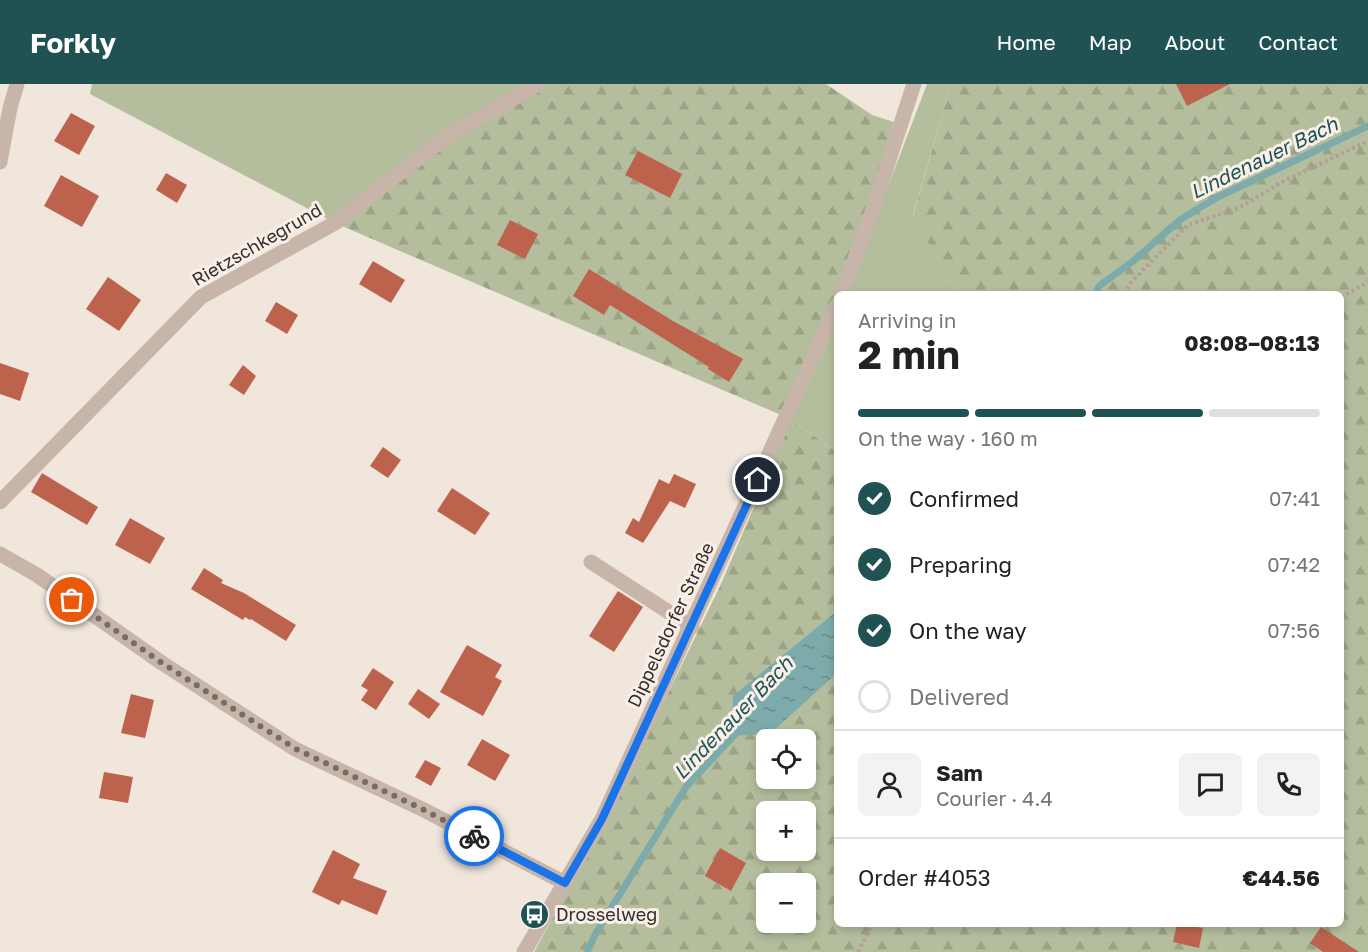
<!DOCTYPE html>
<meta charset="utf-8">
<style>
:root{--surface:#fff;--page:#f2f2f2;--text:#222;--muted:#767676;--line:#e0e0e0;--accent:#215253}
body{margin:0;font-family:"Golos Text",sans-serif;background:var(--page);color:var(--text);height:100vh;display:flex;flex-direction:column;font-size:22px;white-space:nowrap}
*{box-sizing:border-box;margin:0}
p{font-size:20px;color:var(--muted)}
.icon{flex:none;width:33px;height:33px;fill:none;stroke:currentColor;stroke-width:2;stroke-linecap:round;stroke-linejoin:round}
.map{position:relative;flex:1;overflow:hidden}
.sheet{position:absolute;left:834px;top:207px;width:510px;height:636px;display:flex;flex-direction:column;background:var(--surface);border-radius:9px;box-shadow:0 3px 9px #0003}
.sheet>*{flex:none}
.buttons{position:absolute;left:756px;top:645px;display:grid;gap:12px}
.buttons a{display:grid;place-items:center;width:60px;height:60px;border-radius:9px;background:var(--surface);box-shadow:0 3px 9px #0003;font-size:30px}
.pin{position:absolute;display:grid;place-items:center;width:51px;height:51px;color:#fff;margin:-26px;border:3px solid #fff;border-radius:50%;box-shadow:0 2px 6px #0007}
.courier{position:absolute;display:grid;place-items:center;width:60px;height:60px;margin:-30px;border:4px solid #1a73e8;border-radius:50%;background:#fff;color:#222;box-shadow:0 2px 8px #0007}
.overview em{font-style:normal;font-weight:700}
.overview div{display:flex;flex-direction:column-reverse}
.overview{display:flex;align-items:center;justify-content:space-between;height:102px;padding:0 24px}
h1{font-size:39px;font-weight:700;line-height:45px}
.bar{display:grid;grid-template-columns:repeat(4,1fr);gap:9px 6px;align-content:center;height:72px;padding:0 24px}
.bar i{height:8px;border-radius:4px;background:var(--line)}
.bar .current{background:var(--accent)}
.bar p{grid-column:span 4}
.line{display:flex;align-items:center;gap:15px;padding:0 24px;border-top:2px solid var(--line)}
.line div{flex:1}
.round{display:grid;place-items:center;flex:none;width:63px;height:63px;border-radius:9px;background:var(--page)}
ol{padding:0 24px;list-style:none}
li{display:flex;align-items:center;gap:18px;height:66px}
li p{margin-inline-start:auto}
li .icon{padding:6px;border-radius:50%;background:var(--accent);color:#fff;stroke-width:4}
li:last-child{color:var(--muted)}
li i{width:33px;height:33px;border:3px solid var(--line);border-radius:50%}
header{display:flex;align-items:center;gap:36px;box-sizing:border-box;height:84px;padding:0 30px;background:var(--accent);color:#fff}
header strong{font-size:28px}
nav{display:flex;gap:33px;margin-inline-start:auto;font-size:21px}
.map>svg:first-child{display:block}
.green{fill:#b4be9d}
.forest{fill:url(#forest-firs);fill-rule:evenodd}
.water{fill:url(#water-ripples)}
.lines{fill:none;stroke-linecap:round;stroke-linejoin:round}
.stream{stroke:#7dabab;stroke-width:7}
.building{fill:#bd634d}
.path{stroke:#b39f93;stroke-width:4;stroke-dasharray:3 3;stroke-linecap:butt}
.minor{stroke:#c7b5a9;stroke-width:15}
.done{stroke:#766c67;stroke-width:6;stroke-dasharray:0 10.8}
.route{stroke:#1a73e8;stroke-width:8}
.labels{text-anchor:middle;stroke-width:6;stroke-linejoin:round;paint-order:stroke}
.street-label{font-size:18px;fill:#352b28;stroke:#f8f0e8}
.poi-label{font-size:18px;fill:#352b28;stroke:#f8f0e8;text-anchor:start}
.water-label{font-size:20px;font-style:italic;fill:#215253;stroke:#f8f0e8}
</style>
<header>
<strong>Forkly</strong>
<nav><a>Home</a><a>Map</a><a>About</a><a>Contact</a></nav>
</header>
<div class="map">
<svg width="1368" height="868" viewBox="0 0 1368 868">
<defs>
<pattern id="forest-firs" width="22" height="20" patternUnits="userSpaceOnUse" patternTransform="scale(1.5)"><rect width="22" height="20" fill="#b4be9d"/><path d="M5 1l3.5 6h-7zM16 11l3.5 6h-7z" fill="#9ba387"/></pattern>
<pattern id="water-ripples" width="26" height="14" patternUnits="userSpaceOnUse" patternTransform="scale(1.5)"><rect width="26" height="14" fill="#7dabab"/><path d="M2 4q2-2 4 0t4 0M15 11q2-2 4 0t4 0" fill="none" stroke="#678b8b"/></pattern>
</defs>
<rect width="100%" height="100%" fill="#f0e6dc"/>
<g class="green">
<polygon points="92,0 539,0 335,139 90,10"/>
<polygon points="927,0 951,0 913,131 958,210 847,210"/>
<polygon points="837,235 837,368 791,336"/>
</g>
<g class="forest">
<polygon points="539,0 826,0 872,31 894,38 870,114 832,219 781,331 335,139 446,53"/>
<path d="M951 0H1368V868H534L605 739 721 500 791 336 837 368V840H1341V210H958L913 132ZM766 656H806V694H766ZM766 728H806V766H766ZM766 800H806V838H766Z"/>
</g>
<polygon class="water" points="837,527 837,589 771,649 733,652 733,612"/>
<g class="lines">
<g class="stream">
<polyline points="1096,210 1099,202 1132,178 1181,135 1216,114 1368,42"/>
<polyline points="587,868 596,849 686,703 739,646"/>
</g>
</g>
<g class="building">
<polygon points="1176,0 1230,0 1187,22"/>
<polygon points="71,29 95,42 79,71 54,57"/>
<polygon points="638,67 682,90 670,114 625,91"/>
<polygon points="166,89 187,101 177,119 156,106"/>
<polygon points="61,91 99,112 82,143 44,122"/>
<polygon points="510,136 538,150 525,175 497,161"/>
<polygon points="373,177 405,196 391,219 359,200"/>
<polygon points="589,185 673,237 743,275 729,298 708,285 709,283 610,221 604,231 573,212"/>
<polygon points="108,193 141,216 119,247 86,225"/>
<polygon points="276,218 298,231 287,250 265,237"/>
<polygon points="0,279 29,289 20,317 0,310"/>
<polygon points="243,281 256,292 244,311 229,301"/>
<polygon points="383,363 401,376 388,394 370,382"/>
<polygon points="42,389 98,423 87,441 31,408"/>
<polygon points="674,390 696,400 685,424 670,417 643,459 625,449 633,434 639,438 659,395 669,400"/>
<polygon points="452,404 490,429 475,451 437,427"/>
<polygon points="130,434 165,454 150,480 115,461"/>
<polygon points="204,484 223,496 221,499 244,509 296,541 286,557 251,535 250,536 245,533 243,536 191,505"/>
<polygon points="618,507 643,523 614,568 589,552"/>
<polygon points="467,561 502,581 495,593 502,597 483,632 440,608"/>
<polygon points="373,584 394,598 376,626 361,616 368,606 361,602"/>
<polygon points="418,605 440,620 429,635 408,620"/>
<polygon points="131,610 154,616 145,654 121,649"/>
<polygon points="482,655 510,671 495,697 467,681"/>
<polygon points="425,676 441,684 431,702 415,693"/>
<polygon points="104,688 133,693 128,719 99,714"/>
<polygon points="720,764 746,779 731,807 705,792"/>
<polygon points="333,766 360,780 353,794 387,807 377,831 342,816 339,821 312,808"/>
<polygon points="1177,840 1203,844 1199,864 1173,858"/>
<polygon points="1321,843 1359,868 1323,868 1310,859"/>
</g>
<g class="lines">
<g class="path">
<polyline points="1124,210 1132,197 1188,141 1239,124 1280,99 1368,57"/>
<polyline points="1341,213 1368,198"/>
<polyline points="858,868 872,840"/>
</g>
<g class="minor">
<polyline points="0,78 10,24 17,0"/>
<polyline points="842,210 870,134 914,0"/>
<polyline points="0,418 201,213 335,139 446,53 539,0"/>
<polyline points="0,470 37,491 162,579 295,665 422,725 565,799"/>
<polyline points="591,478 692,543"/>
<polyline points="524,868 602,735 837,221"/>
</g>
</g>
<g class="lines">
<polyline class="done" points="72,516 162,579 296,665 422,725 474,752"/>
<polyline class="route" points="474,752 565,799 602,735 758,396"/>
</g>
<defs>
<symbol id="bus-disc" viewBox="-11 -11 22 22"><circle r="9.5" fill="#215253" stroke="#f8f0e8"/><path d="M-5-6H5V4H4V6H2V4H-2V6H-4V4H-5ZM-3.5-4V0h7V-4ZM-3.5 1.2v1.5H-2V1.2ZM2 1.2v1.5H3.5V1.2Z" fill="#fff"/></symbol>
</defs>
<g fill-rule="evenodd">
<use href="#bus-disc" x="518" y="814" width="33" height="33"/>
</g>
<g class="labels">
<g class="street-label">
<text transform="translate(257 161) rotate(-30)" y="6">Rietzschkegrund</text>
<text transform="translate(671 541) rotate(-65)" y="6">Dippelsdorfer Straße</text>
</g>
<g class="poi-label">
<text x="556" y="837">Drosselweg</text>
</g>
<g class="water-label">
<text transform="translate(1264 74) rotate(-26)" y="7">Lindenauer Bach</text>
<text transform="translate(733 634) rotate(-46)" y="7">Lindenauer Bach</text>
</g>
</g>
</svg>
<div class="buttons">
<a><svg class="icon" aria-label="locate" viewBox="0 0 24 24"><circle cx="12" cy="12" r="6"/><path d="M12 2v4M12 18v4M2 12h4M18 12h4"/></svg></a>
<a>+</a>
<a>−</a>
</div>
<div class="pin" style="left:72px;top:516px;background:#ea580c"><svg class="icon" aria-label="bag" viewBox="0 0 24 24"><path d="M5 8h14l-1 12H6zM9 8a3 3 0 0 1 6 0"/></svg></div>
<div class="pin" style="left:758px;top:396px;background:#1f2937"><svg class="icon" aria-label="home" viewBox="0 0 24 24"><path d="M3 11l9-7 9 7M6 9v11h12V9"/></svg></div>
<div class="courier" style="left:474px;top:752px"><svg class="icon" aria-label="bike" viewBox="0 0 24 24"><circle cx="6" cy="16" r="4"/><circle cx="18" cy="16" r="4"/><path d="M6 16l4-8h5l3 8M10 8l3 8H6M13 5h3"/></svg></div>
<section class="sheet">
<div class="overview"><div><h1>2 min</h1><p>Arriving in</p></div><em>08:08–08:13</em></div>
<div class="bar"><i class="current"></i><i class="current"></i><i class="current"></i><i></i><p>On the way · 160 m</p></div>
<ol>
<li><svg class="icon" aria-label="check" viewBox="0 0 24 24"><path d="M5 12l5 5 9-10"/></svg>Confirmed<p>07:41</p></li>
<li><svg class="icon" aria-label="check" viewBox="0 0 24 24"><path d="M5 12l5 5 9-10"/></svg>Preparing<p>07:42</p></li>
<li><svg class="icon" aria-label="check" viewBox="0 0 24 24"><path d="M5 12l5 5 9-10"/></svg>On the way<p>07:56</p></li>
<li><i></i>Delivered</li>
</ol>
<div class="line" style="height:108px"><a class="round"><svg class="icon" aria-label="person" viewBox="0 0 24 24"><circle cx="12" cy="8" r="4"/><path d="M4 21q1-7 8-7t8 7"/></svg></a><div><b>Sam</b><p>Courier · 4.4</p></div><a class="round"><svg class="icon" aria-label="chat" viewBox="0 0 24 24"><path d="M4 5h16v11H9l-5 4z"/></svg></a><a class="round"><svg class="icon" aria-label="phone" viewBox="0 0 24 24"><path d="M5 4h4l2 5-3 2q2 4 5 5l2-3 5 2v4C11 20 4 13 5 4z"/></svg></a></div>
<div class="line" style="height:78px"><div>Order #4053</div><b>€44.56</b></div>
</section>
</div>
